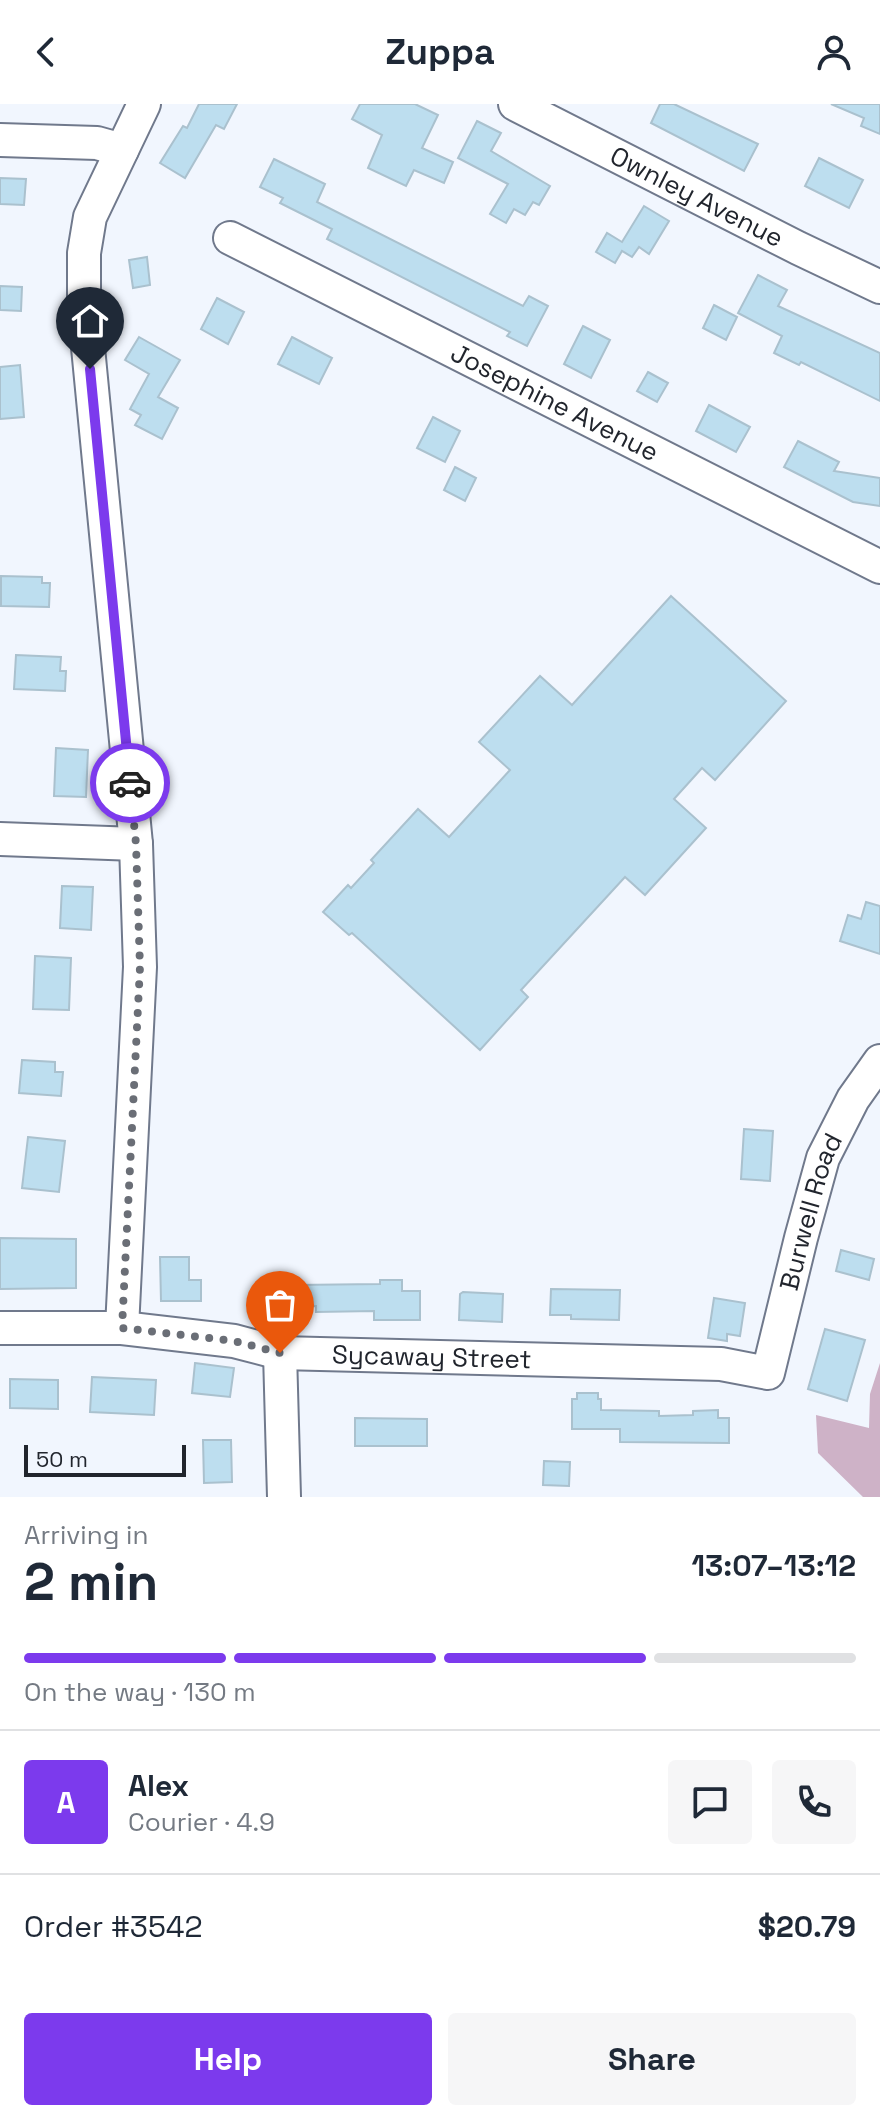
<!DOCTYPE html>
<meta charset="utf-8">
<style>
:root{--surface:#fff;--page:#f6f6f7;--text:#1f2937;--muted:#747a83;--line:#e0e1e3;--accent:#7c3aed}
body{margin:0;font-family:"Space Grotesk",sans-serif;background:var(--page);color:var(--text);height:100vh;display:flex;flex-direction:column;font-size:30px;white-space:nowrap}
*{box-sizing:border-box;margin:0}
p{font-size:26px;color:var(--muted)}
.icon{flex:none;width:44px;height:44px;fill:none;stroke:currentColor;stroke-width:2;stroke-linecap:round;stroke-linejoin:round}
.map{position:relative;height:1393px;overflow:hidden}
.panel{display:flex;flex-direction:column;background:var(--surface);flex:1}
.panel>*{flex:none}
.scale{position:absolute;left:24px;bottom:20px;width:162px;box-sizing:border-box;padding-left:8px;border:4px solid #21252d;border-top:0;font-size:22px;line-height:28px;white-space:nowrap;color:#21252d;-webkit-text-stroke:6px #f1f6fe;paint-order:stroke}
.pin{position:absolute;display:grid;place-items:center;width:68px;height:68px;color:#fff;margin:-82px -34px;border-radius:50% 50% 50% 0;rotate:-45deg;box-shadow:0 0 8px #0007}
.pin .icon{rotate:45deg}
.courier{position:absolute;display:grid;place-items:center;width:80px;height:80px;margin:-40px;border:6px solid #7c3aed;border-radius:50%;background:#fff;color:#222;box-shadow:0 2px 10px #0007}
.summary em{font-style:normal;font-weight:600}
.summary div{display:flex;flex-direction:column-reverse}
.summary{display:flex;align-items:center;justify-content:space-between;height:136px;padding:0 24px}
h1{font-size:52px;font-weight:600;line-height:60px}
.bar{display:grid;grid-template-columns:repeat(4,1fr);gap:12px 8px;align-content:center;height:96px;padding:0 24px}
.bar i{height:10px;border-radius:6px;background:var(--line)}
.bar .selected{background:var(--accent)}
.bar p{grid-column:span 4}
.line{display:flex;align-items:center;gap:20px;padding:0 24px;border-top:2px solid var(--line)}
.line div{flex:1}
.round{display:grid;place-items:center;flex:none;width:84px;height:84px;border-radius:8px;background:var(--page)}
.cta{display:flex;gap:16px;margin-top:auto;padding:16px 24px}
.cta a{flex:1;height:92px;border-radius:8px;background:var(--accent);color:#fff;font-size:32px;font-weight:600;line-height:92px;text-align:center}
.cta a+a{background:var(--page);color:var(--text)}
header{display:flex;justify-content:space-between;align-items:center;height:104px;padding:0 24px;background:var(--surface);font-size:36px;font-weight:600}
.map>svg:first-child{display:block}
.forest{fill:#ceb2c7}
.building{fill:#bddeef;stroke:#aac1ce;stroke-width:2}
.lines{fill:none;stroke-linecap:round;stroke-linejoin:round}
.minor-casing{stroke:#70798c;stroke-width:36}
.minor{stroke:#fff;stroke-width:32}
.done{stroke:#6a6e76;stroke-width:8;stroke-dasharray:0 14.4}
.route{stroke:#7c3aed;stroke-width:10}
.labels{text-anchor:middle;stroke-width:8;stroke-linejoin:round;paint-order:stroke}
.street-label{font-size:26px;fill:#21252d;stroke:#f1f6fe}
</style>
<header><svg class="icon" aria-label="back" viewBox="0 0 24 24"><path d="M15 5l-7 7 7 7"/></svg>Zuppa<svg class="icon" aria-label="person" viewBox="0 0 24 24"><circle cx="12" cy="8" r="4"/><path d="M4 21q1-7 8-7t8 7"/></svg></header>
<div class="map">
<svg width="880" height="1393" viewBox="0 0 880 1393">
<rect width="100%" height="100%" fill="#f1f6fe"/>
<polygon class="forest" points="880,1259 880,1393 863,1393 818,1349 816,1311 869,1324 870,1290"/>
<g class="building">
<polygon points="199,0 237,0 224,25 216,21 185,74 160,59 183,22 187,24"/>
<polygon points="360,0 415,0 438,11 422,44 453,58 444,79 414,66 406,82 368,64 382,31 352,15"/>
<polygon points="660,0 674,0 758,40 744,67 651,19"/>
<polygon points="831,0 880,0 880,30 861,22 864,14"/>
<polygon points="477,17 501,29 491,47 550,82 539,101 533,98 525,111 514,105 506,119 490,110 508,80 458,54"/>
<polygon points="819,54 863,76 849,104 805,82"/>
<polygon points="274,55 325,80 317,98 523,202 529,192 548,202 527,242 507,232 510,228 327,135 332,125 280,99 283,94 260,83"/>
<polygon points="0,74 26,75 24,101 0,100"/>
<polygon points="644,102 669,117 649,150 639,143 632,153 622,147 615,159 596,148 607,129 622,138"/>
<polygon points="147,153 150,181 133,184 129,156"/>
<polygon points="758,171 787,186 778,202 880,249 880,297 801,258 799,261 774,249 782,232 738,209"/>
<polygon points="0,182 22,183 21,207 0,206"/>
<polygon points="217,194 244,208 228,240 201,225"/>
<polygon points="714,201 737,213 726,236 703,224"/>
<polygon points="583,222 610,236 591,274 564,260"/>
<polygon points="139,233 180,256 158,293 178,304 162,335 135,321 141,311 130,305 149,270 125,256"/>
<polygon points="292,233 332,254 319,280 278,260"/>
<polygon points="20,261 24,313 0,315 0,263"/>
<polygon points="648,268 668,279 657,298 637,287"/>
<polygon points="709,301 750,323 736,348 696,327"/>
<polygon points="433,313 460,327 445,358 417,344"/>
<polygon points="798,337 839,358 834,367 880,374 880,402 853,398 784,363"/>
<polygon points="455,363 476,374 465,397 444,386"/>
<polygon points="1,472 42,473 42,479 50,479 49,503 1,502"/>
<polygon points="671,492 786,597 715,676 702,664 674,695 706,724 645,791 625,773 521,886 528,893 480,946 352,829 349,831 323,808 348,781 351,784 374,759 371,756 418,705 449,733 510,666 479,638 540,572 572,601"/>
<polygon points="16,551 61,553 60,567 66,567 65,587 14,585"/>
<polygon points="56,644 88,646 86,693 54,692"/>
<polygon points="62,782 93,783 91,826 60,824"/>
<polygon points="866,798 880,802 880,850 840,837 848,811 861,815"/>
<polygon points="35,852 71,854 69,906 33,905"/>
<polygon points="22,956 55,958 55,968 63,968 61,992 19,989"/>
<polygon points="744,1025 773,1027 770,1077 741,1075"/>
<polygon points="28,1033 65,1037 59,1088 22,1084"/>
<polygon points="0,1134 76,1135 76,1184 0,1185"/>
<polygon points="841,1146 874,1155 869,1176 836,1167"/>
<polygon points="160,1153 189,1153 189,1176 201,1176 201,1197 161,1197"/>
<polygon points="380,1176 402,1176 402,1187 420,1187 420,1216 374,1216 374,1207 316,1208 316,1202 295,1203 295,1181 380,1180"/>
<polygon points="551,1185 620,1186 619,1216 571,1215 571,1211 550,1211"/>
<polygon points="463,1188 503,1190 502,1218 459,1216 460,1190"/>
<polygon points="714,1194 745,1199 740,1232 727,1230 727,1237 708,1234"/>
<polygon points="825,1225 865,1236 847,1297 808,1285"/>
<polygon points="195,1259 234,1264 230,1293 192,1289"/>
<polygon points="92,1273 156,1276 154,1311 90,1308"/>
<polygon points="10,1275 58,1276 58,1305 10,1304"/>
<polygon points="577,1289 598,1289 598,1295 601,1295 601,1306 659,1307 659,1312 693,1311 693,1307 718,1306 718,1314 729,1314 729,1339 620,1338 620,1325 572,1325 572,1295 577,1295"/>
<polygon points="355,1314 427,1315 427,1342 355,1342"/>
<polygon points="203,1336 231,1336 232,1378 204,1379"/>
<polygon points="544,1357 570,1358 569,1382 543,1381"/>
</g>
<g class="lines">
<defs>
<g id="minor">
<path id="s1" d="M515 0 798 144 880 183"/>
<polyline points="0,36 97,39 122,46"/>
<path id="s2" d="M230 134 880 463"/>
<polyline points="0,735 136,740"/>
<path id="s3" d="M0 1224H122L234 1237 280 1249 721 1260 768 1269 801 1134 823 1054 853 995 880 957"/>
<polyline points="122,1224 140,863 136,740 84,202 84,149 90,113 144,0"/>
<polyline points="280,1249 284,1393"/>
</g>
</defs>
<use href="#minor" class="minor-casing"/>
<use href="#minor" class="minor"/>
</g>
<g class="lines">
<polyline class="done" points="130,679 136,740 140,863 122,1224 234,1237 280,1249"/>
<polyline class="route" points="90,265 130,679"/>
</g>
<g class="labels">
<g class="street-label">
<text dy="9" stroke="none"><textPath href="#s1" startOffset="204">Ownley Avenue</textPath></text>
<text dy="9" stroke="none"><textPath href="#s2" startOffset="364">Josephine Avenue</textPath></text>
<text dy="9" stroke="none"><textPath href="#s3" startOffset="938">Burwell Road</textPath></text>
<text dy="9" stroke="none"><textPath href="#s3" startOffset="434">Sycaway Street</textPath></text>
</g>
</g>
</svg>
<div class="scale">50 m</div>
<div class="pin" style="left:280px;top:1249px;background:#ea580c"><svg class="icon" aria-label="bag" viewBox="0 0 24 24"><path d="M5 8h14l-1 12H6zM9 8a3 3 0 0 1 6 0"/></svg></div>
<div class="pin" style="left:90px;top:265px;background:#1f2937"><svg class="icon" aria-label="home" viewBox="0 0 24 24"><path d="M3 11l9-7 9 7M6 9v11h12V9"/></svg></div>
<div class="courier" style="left:130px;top:679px"><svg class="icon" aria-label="car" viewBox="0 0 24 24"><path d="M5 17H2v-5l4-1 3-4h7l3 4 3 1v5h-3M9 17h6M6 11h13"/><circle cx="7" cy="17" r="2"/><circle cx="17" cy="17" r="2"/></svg></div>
</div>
<section class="panel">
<div class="summary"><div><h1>2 min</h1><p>Arriving in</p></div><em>13:07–13:12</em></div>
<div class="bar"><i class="selected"></i><i class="selected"></i><i class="selected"></i><i></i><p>On the way · 130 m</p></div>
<div class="line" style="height:144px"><b class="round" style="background:var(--accent);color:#fff">A</b><div><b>Alex</b><p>Courier · 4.9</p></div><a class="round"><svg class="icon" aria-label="chat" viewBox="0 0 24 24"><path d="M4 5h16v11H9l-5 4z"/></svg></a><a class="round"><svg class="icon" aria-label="phone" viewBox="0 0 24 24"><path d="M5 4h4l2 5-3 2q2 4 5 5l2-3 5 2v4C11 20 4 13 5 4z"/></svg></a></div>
<div class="line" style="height:104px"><div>Order #3542</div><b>$20.79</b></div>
<div class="cta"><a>Help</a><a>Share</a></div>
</section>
